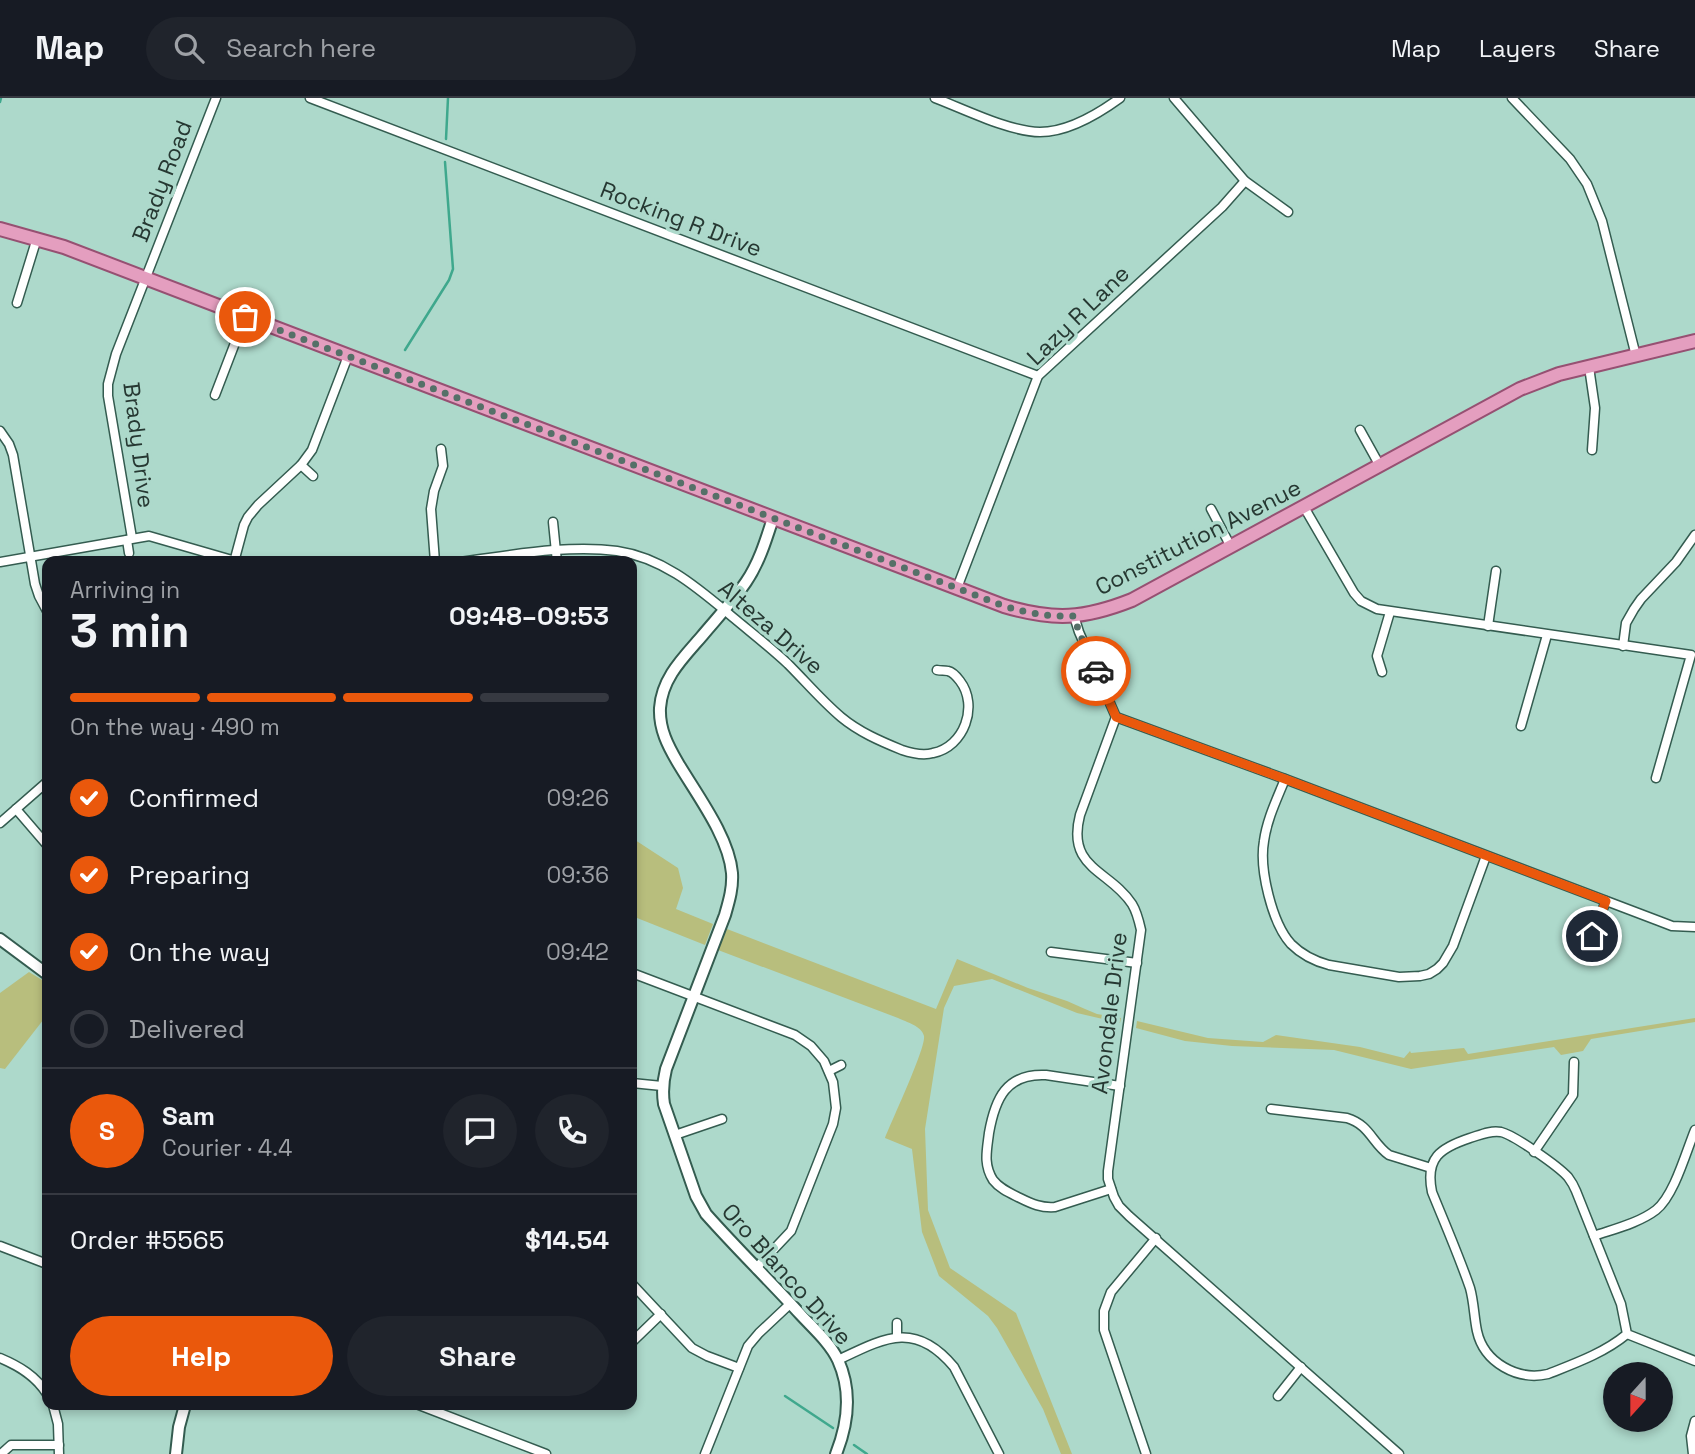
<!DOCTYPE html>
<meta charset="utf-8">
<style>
:root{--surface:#171b24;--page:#20242c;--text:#f1f3f6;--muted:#9ea1a6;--line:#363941;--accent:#ea580c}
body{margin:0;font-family:"Space Grotesk",sans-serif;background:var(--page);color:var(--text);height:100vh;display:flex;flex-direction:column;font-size:26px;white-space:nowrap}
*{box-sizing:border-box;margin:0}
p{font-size:23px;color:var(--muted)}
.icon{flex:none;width:38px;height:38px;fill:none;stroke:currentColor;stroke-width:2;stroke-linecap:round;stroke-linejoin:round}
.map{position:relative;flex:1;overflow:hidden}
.side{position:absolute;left:42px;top:458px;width:595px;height:854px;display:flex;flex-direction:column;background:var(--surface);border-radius:14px;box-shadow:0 4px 10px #0003}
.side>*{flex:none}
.needle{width:46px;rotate:201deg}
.tools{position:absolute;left:1603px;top:1264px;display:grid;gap:14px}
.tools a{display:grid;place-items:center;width:70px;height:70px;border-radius:50%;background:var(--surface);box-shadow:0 4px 10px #0003;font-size:35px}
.pin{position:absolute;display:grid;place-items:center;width:60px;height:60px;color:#fff;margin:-30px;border:4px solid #fff;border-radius:50%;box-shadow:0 2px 7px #0007}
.courier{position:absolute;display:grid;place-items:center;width:70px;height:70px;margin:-35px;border:5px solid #ea580c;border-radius:50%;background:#fff;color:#222;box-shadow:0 2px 9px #0007}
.head em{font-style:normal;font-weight:600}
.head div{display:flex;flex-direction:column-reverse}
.head{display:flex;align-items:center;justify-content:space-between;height:119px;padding:0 28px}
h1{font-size:46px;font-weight:600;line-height:52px}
.bar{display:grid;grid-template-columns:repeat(4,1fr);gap:10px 7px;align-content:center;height:84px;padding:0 28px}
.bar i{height:9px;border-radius:5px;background:var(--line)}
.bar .selected{background:var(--accent)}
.bar p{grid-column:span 4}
.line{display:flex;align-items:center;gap:18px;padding:0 28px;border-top:2px solid var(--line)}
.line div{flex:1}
.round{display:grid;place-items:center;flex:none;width:74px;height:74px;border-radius:37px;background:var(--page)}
ol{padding:0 28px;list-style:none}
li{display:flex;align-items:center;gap:21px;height:77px}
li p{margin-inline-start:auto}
li .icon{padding:7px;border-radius:50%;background:var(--accent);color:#fff;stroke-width:4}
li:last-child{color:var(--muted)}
li i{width:38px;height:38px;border:4px solid var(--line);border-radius:50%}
.cta{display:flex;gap:14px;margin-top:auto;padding:14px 28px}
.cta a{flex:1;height:80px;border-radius:42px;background:var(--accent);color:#fff;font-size:28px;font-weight:600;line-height:80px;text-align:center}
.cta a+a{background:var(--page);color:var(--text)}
header{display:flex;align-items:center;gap:42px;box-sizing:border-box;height:98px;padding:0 35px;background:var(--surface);border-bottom:2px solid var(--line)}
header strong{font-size:33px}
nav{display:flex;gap:38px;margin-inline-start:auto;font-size:24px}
.search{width:490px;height:63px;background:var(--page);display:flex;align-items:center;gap:18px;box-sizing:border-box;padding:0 24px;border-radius:38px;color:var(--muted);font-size:26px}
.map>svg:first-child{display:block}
.green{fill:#b8be7d}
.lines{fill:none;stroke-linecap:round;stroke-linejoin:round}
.stream{stroke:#3fa88d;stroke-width:2.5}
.minor-casing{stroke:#345c50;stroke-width:11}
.tertiary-casing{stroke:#345c50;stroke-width:14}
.primary-casing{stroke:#965072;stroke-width:16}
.minor{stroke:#fff;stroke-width:8}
.tertiary{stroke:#fff;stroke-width:10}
.primary{stroke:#e49ebf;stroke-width:12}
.done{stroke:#557068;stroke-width:7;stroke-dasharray:0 12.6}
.route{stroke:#ea580c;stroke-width:9}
.labels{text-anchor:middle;stroke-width:7;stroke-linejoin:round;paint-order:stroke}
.street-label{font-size:23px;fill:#263832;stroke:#add9cb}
</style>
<header>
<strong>Map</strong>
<div class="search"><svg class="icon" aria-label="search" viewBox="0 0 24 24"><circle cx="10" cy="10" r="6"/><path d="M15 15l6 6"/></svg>Search here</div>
<nav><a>Map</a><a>Layers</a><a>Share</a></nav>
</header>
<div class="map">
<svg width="1695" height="1356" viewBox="0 0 1695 1356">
<rect width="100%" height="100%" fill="#add9cb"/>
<g class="green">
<polygon points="632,740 678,770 683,790 676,811 713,826 705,847 632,818"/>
<path d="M727 831 936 911 957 861 1028 890 1067 903 1085 911 1097 916 1121 920 1120 925 1077 915 992 881 954 888 944 910 925 1031 928 1112 950 1170 1016 1215 1072 1356H1061L1043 1311 997 1230 988 1218 939 1178 922 1134 912 1051 885 1040C891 1024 926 950 924 938 922 928 906 924 898 920L718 852Z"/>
<polygon points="29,874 47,885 47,917 5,971 0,970 0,895"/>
<polygon points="1695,920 1695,924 1591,941 1583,953 1561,957 1554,949 1411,971 1334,952 1232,948 1185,943 1136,930 1137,923 1208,940 1263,944 1276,937 1360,949 1404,960 1410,953 1411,955 1464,950 1468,956"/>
</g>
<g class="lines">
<g class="stream">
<polyline points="0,4 1,0"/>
<polyline points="446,41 448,0"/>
<polyline points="405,252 449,182 453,171 445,64"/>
<polyline points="785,1298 833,1330"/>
<polyline points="854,1347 867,1356"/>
</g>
<defs>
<g id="minor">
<polyline points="310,0 1038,278"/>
<path d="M935 0C964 11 1010 34 1040 34 1068 34 1098 16 1120 0"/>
<polyline points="1174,0 1245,83 1288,114"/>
<polyline points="1512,0 1570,61 1587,86 1602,123 1636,258"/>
<polyline points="17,205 37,140"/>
<polyline points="1589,269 1595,310 1592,352"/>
<polyline points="215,297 245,219"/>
<polyline points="1360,332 1380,368"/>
<polyline points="0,333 9,346 13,357 35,486 39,498 47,513"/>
<polyline points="301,367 313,378"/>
<polyline points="1304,409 1354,495 1361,503 1377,511 1691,557 1656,680"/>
<polyline points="1211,411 1231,449"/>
<polyline points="553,424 557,464"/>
<polyline points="132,440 108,298 108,286 116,256 216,0"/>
<polyline points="127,442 129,455"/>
<polyline points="0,464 149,438 239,464"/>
<polyline points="234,464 244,427 248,419 258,407 301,367 312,352 348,258"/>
<polyline points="435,464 431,411 434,393 443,368 441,351"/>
<path d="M458 464C507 458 567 446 617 453 665 460 700 492 735 521 753 536 771 550 788 566 806 584 822 603 841 619 859 634 880 643 902 652 911 655 923 658 933 655 964 649 979 608 960 583 957 579 953 574 948 573 944 572 941 573 937 572"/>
<polyline points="957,490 1038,278 1222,109 1245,83"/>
<path d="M1074 518 1079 534 1116 619 1080 717C1066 771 1110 772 1132 806 1137 814 1139 823 1141 832L1108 1073V1081L1114 1099 1119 1108 1129 1118 1399 1356"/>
<polyline points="1488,528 1496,473"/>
<polyline points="1623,548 1626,525 1634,511 1641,501 1676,464 1695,437"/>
<polyline points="1382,574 1377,558 1390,514"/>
<polyline points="1116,619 1285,681 1659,823 1672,828 1695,829"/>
<polyline points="1521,628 1547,537"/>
<path d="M1285 681C1277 701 1267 721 1264 743 1259 771 1272 825 1291 846 1302 857 1314 863 1329 867L1399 879 1420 878 1429 876 1437 871 1443 865 1453 848 1486 758"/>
<polyline points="16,711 47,747"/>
<polyline points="0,725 47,684"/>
<polyline points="1051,854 1137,865"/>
<polyline points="1585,856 1606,803"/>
<polyline points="632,875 795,937 811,948 824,963 833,984 836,1010 833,1026 791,1133 757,1169"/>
<polyline points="829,973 841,967"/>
<polyline points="632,985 662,988"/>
<path d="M1271 1011 1347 1020C1370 1027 1372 1045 1389 1057L1431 1070"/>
<polyline points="675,1037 722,1021"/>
<polyline points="1534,1054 1573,997 1574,964"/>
<path d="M1111 1091 1055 1109C1041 1110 1032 1106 1020 1100 1010 1095 1000 1091 993 1082 983 1066 987 1052 989 1035 995 1001 1006 975 1046 977L1120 988"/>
<path d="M1594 1138C1614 1131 1639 1125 1656 1112 1674 1098 1686 1054 1695 1032"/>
<polyline points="0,1148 47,1166"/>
<polyline points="632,1186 692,1250 707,1258 739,1270"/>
<polyline points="897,1225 897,1239"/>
<path d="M1627 1236 1621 1206 1576 1093C1574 1088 1571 1083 1568 1079 1558 1068 1514 1037 1501 1034 1490 1032 1480 1037 1470 1040 1440 1050 1425 1060 1432 1094 1445 1126 1459 1158 1470 1190 1474 1204 1474 1219 1477 1233 1484 1265 1518 1283 1548 1276 1576 1265 1604 1255 1627 1236L1695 1263"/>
<polyline points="632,1244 661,1216"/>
<path d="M0 1260C19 1268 36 1278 47 1296"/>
<path d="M838 1262C884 1240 915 1222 954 1269L999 1356"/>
<polyline points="1278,1298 1301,1269"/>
<polyline points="53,1307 58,1326 59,1356"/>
<polyline points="419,1307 546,1356"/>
<polyline points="1,1356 11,1347 59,1347"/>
<polyline points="705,1356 748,1248 759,1235 791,1205"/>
<polyline points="1146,1356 1104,1232 1104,1213 1111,1194 1156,1140"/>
<polyline points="1693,1356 1691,1338 1695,1323"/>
</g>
<g id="tertiary">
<path d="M773 420C766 442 759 465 746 484 733 503 717 520 702 538 683 560 662 580 660 610 659 631 668 648 678 665 697 697 729 739 732 775 733 790 729 803 725 817L666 971C663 983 662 993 664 1006L696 1098 706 1116C737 1151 770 1183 801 1217 814 1231 830 1245 838 1262 852 1293 848 1326 836 1356"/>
<polyline points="0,841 47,876"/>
<polyline points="176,1356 179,1329 185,1307"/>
</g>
<path id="primary" d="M0 131 64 149 1004 508C1054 523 1084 521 1132 502L1520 291 1559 276 1695 243"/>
</defs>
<use href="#minor" class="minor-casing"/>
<use href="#tertiary" class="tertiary-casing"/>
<use href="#primary" class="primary-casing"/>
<use href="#minor" class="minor"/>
<use href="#tertiary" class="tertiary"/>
<use href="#primary" class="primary"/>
</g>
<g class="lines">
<path class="done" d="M245 219 1004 508C1028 515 1049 519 1074 518L1079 534 1096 573"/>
<polyline class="route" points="1096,573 1116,619 1285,681 1606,803 1592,838"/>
</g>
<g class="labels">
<g class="street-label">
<text transform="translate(162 83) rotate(-69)" y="8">Brady Road</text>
<text transform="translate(681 121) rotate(21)" y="8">Rocking R Drive</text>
<text transform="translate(1078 217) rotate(-44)" y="8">Lazy R Lane</text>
<text transform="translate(139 347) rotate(83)" y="8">Brady Drive</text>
<text transform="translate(1198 439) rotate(-27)" y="8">Constitution Avenue</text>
<text transform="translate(771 529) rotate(41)" y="8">Alteza Drive</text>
<text transform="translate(1109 915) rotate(-83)" y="8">Avondale Drive</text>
<text transform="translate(787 1176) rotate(48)" y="8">Oro Blanco Drive</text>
</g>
</g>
</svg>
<div class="tools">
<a><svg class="needle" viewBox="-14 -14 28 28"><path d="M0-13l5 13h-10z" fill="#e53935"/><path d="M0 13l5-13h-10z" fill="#9ea1a6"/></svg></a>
</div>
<div class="pin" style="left:245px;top:219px;background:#ea580c"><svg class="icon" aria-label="bag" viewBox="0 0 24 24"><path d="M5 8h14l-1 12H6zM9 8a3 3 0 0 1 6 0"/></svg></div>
<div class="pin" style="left:1592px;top:838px;background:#1f2937"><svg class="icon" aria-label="home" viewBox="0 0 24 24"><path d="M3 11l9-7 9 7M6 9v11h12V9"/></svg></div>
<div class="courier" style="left:1096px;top:573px"><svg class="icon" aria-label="car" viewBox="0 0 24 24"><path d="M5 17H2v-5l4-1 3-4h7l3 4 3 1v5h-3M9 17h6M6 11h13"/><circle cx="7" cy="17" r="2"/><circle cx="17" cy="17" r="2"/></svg></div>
<section class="side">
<div class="head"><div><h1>3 min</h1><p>Arriving in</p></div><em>09:48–09:53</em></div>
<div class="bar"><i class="selected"></i><i class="selected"></i><i class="selected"></i><i></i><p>On the way · 490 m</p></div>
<ol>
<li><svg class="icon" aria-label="check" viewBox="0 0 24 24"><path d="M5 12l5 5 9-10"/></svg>Confirmed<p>09:26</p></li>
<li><svg class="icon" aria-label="check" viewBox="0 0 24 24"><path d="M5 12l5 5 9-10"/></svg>Preparing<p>09:36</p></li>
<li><svg class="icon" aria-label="check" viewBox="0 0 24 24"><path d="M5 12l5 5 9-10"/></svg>On the way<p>09:42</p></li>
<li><i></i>Delivered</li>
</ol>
<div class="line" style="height:126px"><b class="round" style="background:var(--accent);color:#fff">S</b><div><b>Sam</b><p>Courier · 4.4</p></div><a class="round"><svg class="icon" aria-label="chat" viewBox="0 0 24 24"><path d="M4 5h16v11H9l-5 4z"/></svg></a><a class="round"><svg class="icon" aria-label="phone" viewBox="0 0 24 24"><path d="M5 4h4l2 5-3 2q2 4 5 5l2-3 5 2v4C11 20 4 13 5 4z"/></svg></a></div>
<div class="line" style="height:91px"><div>Order #5565</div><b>$14.54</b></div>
<div class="cta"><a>Help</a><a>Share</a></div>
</section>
</div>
